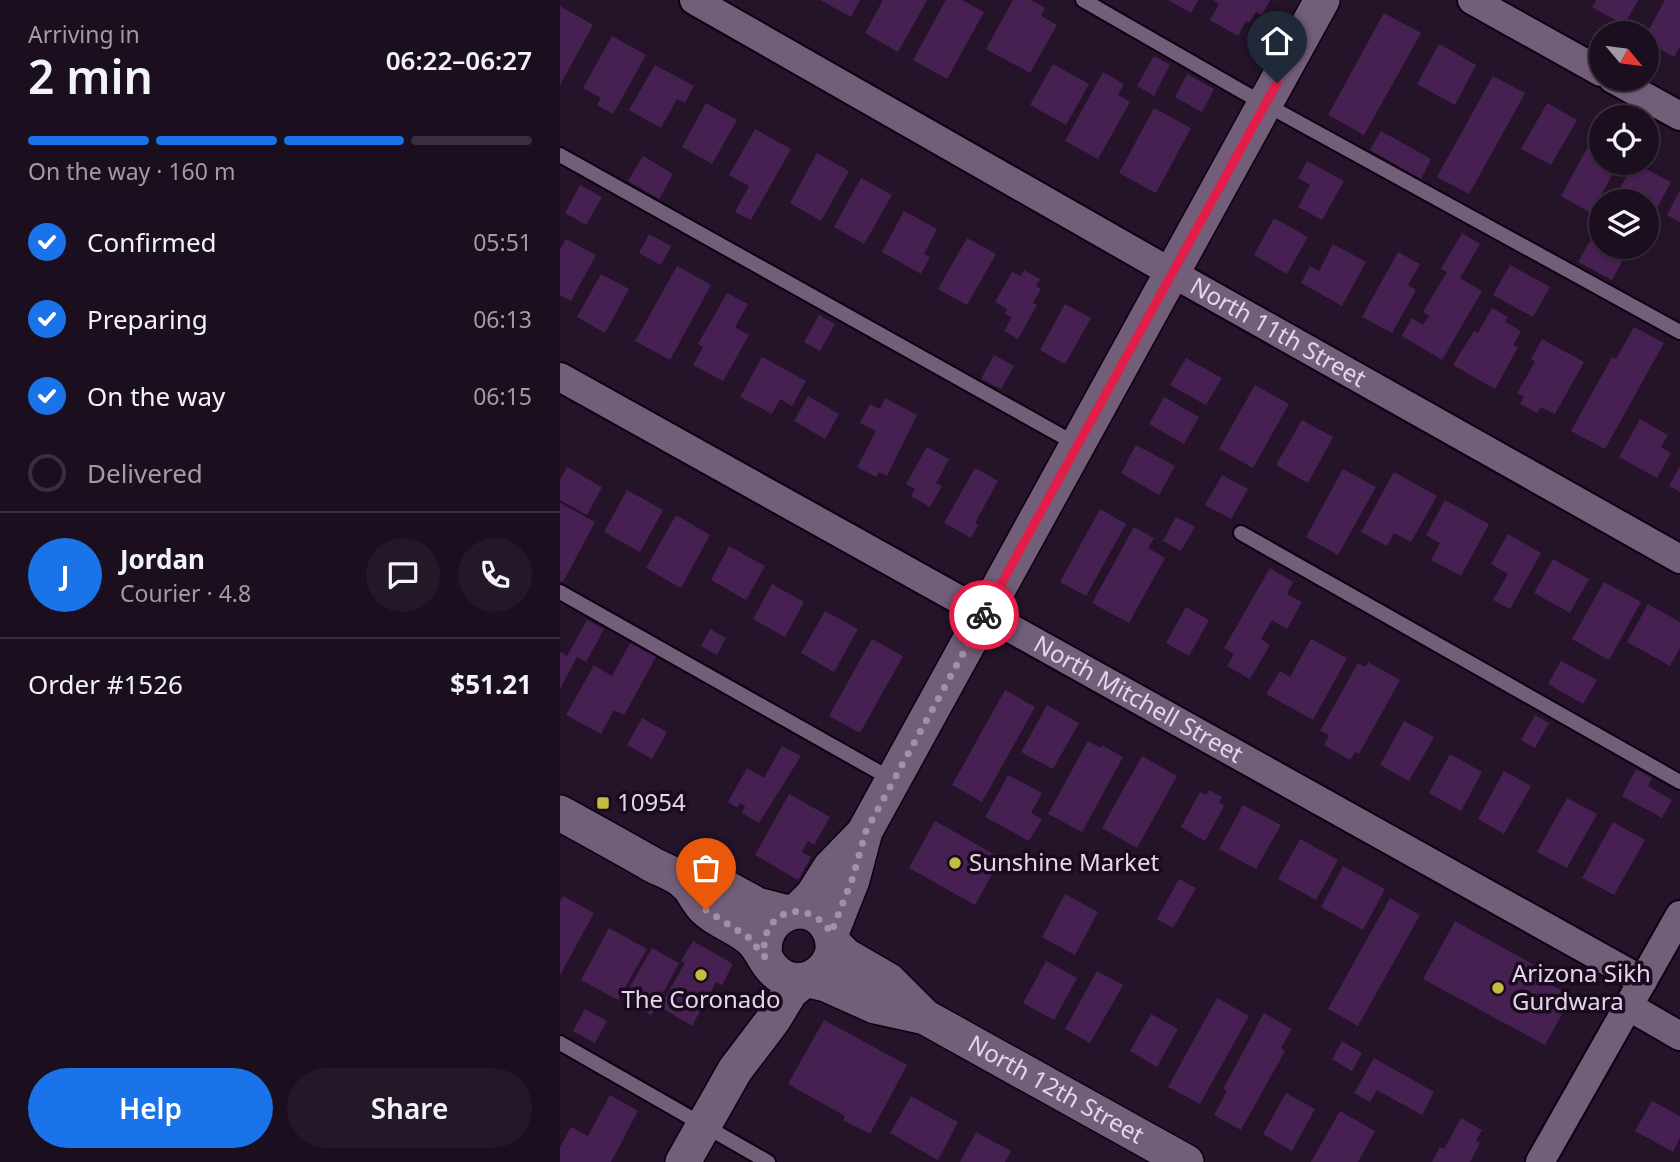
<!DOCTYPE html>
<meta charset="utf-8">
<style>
:root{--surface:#1b0e1f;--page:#241728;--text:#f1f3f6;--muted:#a09ca4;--line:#392e3d;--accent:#1a73e8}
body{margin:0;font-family:"Noto Sans",sans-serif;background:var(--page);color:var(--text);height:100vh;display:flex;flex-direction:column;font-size:26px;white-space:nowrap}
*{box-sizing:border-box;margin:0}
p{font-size:23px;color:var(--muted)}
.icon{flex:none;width:38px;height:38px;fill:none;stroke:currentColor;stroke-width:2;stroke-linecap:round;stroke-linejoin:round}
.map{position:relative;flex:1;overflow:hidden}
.sheet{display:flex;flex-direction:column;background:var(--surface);width:560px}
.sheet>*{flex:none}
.needle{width:46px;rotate:119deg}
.fabs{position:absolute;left:1029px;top:21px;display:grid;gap:14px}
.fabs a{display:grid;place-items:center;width:70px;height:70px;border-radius:50%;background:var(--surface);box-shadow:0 2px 5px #0004,0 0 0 2px var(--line);font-size:35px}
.pin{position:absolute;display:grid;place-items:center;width:60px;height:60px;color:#fff;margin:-72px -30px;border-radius:50% 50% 50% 0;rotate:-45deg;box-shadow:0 0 7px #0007}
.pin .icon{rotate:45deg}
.courier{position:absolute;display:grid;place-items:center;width:70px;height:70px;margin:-35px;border:5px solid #e11d48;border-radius:50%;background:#fff;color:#222;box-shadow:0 2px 9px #0007}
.headline em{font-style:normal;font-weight:600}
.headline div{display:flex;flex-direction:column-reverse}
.headline{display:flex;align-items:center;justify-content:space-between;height:119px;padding:0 28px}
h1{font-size:46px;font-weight:600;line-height:52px}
.bar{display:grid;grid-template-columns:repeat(4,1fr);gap:10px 7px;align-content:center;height:84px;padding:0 28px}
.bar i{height:9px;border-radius:5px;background:var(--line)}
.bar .on{background:var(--accent)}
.bar p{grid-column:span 4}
.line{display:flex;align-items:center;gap:18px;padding:0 28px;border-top:2px solid var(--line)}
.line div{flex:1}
.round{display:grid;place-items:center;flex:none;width:74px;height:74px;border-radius:37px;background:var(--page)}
ol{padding:0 28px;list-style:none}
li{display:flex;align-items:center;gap:21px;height:77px}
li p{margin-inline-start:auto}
li .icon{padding:7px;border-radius:50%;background:var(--accent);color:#fff;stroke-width:4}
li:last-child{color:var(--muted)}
li i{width:38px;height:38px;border:4px solid var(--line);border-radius:50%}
.cta{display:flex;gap:14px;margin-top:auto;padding:14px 28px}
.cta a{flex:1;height:80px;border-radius:42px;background:var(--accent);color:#fff;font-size:28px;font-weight:600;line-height:80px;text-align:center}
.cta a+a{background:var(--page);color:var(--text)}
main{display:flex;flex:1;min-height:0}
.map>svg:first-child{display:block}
.building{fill:#462051}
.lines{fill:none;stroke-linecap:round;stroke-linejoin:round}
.service-casing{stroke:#0d0111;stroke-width:18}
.minor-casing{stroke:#0d0111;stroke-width:32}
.tertiary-casing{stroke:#0d0111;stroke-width:38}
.service{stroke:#735e79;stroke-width:14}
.minor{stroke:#735e79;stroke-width:28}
.tertiary{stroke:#735e79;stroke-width:35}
.done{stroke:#a092a4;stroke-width:7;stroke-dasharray:0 12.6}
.route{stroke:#e11d48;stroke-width:9}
.poi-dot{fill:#c1bd40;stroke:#1a0a1f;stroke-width:2.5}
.labels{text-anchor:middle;stroke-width:7;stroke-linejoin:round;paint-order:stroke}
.street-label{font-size:24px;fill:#e3d7e7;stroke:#1a0a1f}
.poi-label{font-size:24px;fill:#e3d7e7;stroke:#1a0a1f;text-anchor:start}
</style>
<main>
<section class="sheet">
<div class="headline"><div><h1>2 min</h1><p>Arriving in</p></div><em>06:22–06:27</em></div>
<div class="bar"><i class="on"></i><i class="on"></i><i class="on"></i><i></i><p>On the way · 160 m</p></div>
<ol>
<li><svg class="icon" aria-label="check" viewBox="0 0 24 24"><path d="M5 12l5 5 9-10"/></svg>Confirmed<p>05:51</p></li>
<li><svg class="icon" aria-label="check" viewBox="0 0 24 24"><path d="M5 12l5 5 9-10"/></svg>Preparing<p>06:13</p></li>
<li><svg class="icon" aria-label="check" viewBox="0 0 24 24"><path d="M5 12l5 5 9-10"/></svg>On the way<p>06:15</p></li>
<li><i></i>Delivered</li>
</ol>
<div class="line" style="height:126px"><b class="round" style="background:var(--accent);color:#fff">J</b><div><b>Jordan</b><p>Courier · 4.8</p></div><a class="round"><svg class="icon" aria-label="chat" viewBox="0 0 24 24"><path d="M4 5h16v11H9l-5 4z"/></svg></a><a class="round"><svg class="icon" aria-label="phone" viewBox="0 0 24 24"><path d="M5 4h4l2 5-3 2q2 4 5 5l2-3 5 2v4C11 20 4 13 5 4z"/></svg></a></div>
<div class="line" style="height:91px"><div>Order #1526</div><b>$51.21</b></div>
<div class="cta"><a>Help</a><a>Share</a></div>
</section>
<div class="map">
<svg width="1120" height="1162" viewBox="0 0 1120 1162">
<rect width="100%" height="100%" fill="#241329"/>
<g class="building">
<polygon points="260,0 300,0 291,17"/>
<polygon points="323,0 367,0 338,52 305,33"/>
<polygon points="386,0 402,0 424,12 387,79 353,60"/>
<polygon points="453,0 471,0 485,8 481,16 497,25 470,73 426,49"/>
<polygon points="608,0 638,0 631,13"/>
<polygon points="653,0 710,0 702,15 696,12 689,23 686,21 678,36 650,20 659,4"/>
<polygon points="1036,0 1078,0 1064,25 1032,7"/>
<polygon points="1105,0 1120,0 1120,46 1114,57 1087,42 1087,33"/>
<polygon points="0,6 33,25 0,85"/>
<polygon points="824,13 861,33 804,135 768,115"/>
<polygon points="52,36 86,55 53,114 37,105 41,98 23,88"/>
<polygon points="879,44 916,65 895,105 857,84"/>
<polygon points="594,56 610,65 594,96 577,86"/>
<polygon points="493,64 529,84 506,125 470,105"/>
<polygon points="95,65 134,86 125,103 117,99 101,128 69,110"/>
<polygon points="543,72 564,84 558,95 570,102 538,159 505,141"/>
<polygon points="627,74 654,89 642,112 615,97"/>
<polygon points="933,76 965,93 909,194 877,177"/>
<polygon points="146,103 177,120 152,164 122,147"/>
<polygon points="987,103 1017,120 991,165 961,149"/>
<polygon points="594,108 631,128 596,193 559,173"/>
<polygon points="195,129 231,149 191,220 175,212 189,186 169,175"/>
<polygon points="821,131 871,159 861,179 810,150"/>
<polygon points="1036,132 1041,135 1041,163 1059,163 1031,213 1001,196"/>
<polygon points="257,153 289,171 261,221 230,203"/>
<polygon points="83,156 113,174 99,199 68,181"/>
<polygon points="747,161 784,181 762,220 738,207 750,185 738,178"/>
<polygon points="1074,163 1111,182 1087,226 1087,201 1053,201"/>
<polygon points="301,178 332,195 304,244 274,227"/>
<polygon points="20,185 42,197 26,225 5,213"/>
<polygon points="1120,190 1120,222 1107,215"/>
<polygon points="344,211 377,229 364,254 370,257 361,274 322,252"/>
<polygon points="714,218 748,237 727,274 694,255"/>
<polygon points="902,233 920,244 900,278 922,291 882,360 842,336 852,318 863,325 869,316 863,312 887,272 881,269"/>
<polygon points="89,234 111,246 101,265 79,253"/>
<polygon points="1033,236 1041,240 1041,247 1053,247 1066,254 1052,280 1018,262"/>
<polygon points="407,238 436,254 407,305 378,289"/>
<polygon points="6,239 36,255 11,301 0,295 0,250"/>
<polygon points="773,244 806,262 782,306 741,283 750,266 759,271"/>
<polygon points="838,252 860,264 848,285 856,290 832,333 802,317"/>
<polygon points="950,265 990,287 973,317 933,295"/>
<polygon points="117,266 151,285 110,360 75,341"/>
<polygon points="464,270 480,279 476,286 481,289 473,303 477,305 458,339 444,331 452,317 445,314 447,309 435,302 452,272 461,276"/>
<polygon points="41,274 69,289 45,333 17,317"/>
<polygon points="167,293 188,304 175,327 189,335 163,381 133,365 143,347 138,344"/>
<polygon points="505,304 531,318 505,364 480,350"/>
<polygon points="932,308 948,317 945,322 961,331 953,345 958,347 935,389 893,365 914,331 918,333"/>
<polygon points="259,315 275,324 260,351 244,342"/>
<polygon points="1074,327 1104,343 1045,449 1011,431 1052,357 1056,359"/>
<polygon points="982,339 1024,362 995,414 981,407 977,413 960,404 964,397 957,393 975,362 971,359"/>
<polygon points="434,355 454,366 441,389 421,379"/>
<polygon points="202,357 246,381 232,406 220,399 212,414 180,397"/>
<polygon points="626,358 662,378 646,405 610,385"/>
<polygon points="695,385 729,404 693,468 659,449"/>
<polygon points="248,396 279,414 265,439 234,421"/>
<polygon points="604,397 639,417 624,444 589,424"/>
<polygon points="325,398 357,415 327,476 319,472 316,477 297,467 316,431 300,423 310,404 320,409"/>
<polygon points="1080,419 1108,435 1101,447 1111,453 1097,478 1059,457"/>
<polygon points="742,420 773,437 748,483 716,465"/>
<polygon points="576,445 615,466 599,495 561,473"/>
<polygon points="367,447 389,459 376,483 382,486 370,507 351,496 355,489 346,484"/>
<polygon points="1120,466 1120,492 1109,486"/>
<polygon points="7,467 42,487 27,515 0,500 0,480"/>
<polygon points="415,468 438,481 415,523 418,525 411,538 384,523"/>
<polygon points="783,469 816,487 778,555 746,537"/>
<polygon points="834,472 877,496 851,542 834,533 827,546 801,532"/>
<polygon points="662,475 688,489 671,519 645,505"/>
<polygon points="67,490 103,510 80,552 44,532"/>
<polygon points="885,500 929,524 901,576 871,560 880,543 866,535"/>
<polygon points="0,503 35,522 3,582 0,581"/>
<polygon points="540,509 566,524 526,596 500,582"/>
<polygon points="116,515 150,535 121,588 86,568"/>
<polygon points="616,517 635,527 621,551 603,541"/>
<polygon points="574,527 594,538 588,548 605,558 569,623 532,603"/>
<polygon points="948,534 981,553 950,609 933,600 948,574 931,564"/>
<polygon points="169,546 205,566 186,600 151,580"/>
<polygon points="993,559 1029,579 1010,613 974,593"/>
<polygon points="710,568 733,582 727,594 742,602 727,629 712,620 701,639 710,645 690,679 667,666 674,654 664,648"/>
<polygon points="1044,582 1081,602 1049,660 1012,639"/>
<polygon points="212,584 244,602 225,637 193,619"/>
<polygon points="1088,604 1120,622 1120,648 1110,666 1067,642"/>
<polygon points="626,607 649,620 629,656 606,643"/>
<polygon points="265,611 298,629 274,672 241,653"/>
<polygon points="27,620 44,629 26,662 17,657 0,689 0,652 7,656"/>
<polygon points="150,629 166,638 157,655 141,646"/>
<polygon points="312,639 343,656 300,733 269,716"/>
<polygon points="751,639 787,658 753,720 706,694 720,671 730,677"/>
<polygon points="70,643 96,657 64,715 54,710 41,734 6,715 34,665 52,676"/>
<polygon points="1001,661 1037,680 1023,704 988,684"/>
<polygon points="808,662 840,680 799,754 795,752 790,760 764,745 769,735 760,731 798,663 805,667"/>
<polygon points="445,690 475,707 422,802 392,785"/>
<polygon points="487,705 519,723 493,769 461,752"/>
<polygon points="975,715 989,723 975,748 961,740"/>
<polygon points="82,718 107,732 92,759 67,745"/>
<polygon points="844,721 874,737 849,781 820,765"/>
<polygon points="528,741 541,748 542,745 563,757 522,832 488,814"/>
<polygon points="222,746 241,756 199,823 182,813 185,806 180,803 177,808 168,802 187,768 204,778"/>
<polygon points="890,754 922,772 901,811 869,793"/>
<polygon points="582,756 617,776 577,848 542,828"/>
<polygon points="1076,769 1092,778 1088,786 1112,800 1102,818 1062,796"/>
<polygon points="944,771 971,786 944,834 918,819"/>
<polygon points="448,775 482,793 471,813 482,819 469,841 425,817"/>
<polygon points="649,790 662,797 659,802 664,806 645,841 621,827 640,792 646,795"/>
<polygon points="229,794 270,817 254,845 248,841 242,852 251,857 238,880 195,855"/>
<polygon points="1007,798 1037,814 1007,868 977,852"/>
<polygon points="683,805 721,825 696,869 659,849"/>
<polygon points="375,821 441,858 415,905 349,868"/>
<polygon points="1053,822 1085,840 1054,895 1022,878"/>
<polygon points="740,839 778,860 756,900 718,879"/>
<polygon points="783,866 825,889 803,930 761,907"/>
<polygon points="619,879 636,888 613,928 597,919"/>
<polygon points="505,894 538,912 515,955 482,937"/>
<polygon points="3,896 34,913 0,975 0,901"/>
<polygon points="830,898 860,915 798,1026 768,1009"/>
<polygon points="895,921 985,971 982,980 1012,996 985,1045 863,979"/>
<polygon points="49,928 87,949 58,1000 21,980"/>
<polygon points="133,941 173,964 162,985 156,982 132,1026 100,1007 125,963 121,961"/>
<polygon points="92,948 119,963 91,1015 63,999"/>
<polygon points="486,961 517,978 494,1020 463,1003"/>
<polygon points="537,971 563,985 530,1043 505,1029"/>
<polygon points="657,998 689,1016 640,1104 608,1087"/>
<polygon points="25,1009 47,1021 35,1043 13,1031"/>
<polygon points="704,1013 732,1029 721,1048 725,1051 681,1130 654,1115 667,1091 663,1089"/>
<polygon points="591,1014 618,1029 597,1067 570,1051"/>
<polygon points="264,1020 347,1065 310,1134 283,1120 285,1116 228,1084"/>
<polygon points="782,1041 802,1053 792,1071 772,1059"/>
<polygon points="814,1058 874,1092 862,1115 817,1090 810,1102 794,1093"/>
<polygon points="726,1093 755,1109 732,1151 703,1134"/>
<polygon points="50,1095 78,1111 51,1162 0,1162 0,1147 11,1127 28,1136"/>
<polygon points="351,1096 398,1122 378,1160 330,1133"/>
<polygon points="1092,1101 1120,1116 1120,1138 1113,1152 1075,1131"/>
<polygon points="780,1111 815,1131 798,1162 751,1162"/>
<polygon points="901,1118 922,1130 916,1141 920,1143 910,1162 872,1162 880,1147 884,1149"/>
<polygon points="416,1132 451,1151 445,1162 400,1162"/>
</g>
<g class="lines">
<defs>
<g id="service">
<polyline points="523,0 683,92 1120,332"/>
<polyline points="0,155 516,444"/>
<polyline points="681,533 1120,782"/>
<polyline points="0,592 333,780"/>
<polyline points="0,1043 208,1162"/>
</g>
<g id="minor">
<path id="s1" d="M134 0 612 273 1120 559"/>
<polyline points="912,0 1041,72"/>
<polyline points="1053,79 1120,116"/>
<path id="s2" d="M0 377 1083 981"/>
<polyline points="1068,1006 1120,1036"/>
<polyline points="980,1162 1120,915"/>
</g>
<g id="tertiary">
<path d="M0 813C31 830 62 847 93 865 103 870 117 875 126 883 133 890 137 901 145 909 158 922 179 927 193 941 204 953 208 970 223 977 252 991 283 960 270 932 252 892 197 914 205 957"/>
<polyline points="125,883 161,885 197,905 228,913"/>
<polyline points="237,911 253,895 270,868 303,834"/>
<polyline points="271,933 292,880 305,831 762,0"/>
<polyline points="273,943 286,956 329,981 365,1017"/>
<path id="s3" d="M248 980 266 984 315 1006 365 1017 626 1162"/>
<polyline points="123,1162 175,1070 213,1020 230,992 243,981"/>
</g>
</defs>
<use href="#service" class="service-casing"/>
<use href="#minor" class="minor-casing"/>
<use href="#tertiary" class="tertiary-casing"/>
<use href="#service" class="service"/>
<use href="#minor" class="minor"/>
<use href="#tertiary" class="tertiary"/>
</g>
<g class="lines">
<path class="done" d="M146 910 188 937 205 957C197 912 247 894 271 933L292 880 306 831 424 615"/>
<polyline class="route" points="424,615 717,83"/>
</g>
<g class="poi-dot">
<rect x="36" y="796" width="14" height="14" rx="3.5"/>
<circle cx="395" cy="863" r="7"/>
<circle cx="141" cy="975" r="7"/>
<circle cx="938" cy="988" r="7"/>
</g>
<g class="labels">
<g class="street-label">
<text dy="8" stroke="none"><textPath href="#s1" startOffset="672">North 11th Street</textPath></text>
<text dy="8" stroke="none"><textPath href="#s2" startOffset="662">North Mitchell Street</textPath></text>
<text dy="8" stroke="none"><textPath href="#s3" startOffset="273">North 12th Street</textPath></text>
</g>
<g class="poi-label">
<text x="57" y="811">10954</text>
<text x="409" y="871">Sunshine Market</text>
<text x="952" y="982">Arizona Sikh<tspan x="952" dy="28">Gurdwara</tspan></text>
<text x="141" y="1008" text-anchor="middle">The Coronado</text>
</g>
</g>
</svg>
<div class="fabs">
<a><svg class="needle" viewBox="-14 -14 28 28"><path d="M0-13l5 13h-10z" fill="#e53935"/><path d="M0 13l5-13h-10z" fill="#a09ca4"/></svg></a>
<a><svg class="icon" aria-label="locate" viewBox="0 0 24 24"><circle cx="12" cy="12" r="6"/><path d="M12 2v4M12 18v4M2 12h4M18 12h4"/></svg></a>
<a><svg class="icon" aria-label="layers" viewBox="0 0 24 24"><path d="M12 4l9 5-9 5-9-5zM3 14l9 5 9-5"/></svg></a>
</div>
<div class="pin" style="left:146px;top:910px;background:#ea580c"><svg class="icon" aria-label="bag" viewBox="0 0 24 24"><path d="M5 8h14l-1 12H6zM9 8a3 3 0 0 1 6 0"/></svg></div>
<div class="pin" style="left:717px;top:83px;background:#1f2937"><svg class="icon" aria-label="home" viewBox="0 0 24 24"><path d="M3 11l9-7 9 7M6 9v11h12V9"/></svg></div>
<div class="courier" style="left:424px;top:615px"><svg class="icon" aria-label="bike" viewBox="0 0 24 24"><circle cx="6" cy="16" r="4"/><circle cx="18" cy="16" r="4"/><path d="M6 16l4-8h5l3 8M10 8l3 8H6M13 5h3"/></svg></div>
</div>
</main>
